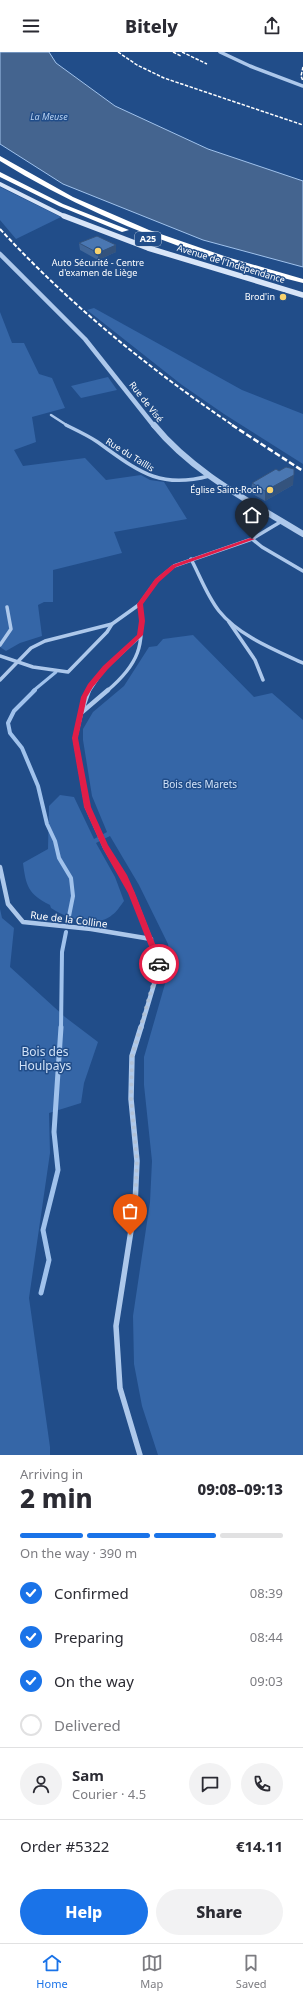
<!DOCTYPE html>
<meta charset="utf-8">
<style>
:root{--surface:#fff;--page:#f2f2f3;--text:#2b2b33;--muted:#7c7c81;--line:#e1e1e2;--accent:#1a73e8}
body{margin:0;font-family:"Noto Sans",sans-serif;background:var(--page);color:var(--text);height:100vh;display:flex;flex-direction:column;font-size:15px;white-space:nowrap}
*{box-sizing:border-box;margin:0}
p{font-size:13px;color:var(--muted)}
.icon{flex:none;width:22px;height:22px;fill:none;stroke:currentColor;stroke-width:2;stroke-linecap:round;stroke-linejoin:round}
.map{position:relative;height:1403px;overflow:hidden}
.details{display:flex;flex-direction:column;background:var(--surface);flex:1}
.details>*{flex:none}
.pin{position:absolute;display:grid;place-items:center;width:34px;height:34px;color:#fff;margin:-41px -17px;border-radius:50% 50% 50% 0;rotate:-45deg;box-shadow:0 0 4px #0007}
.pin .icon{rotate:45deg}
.courier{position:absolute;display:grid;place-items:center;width:40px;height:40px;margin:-20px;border:3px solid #e11d48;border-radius:50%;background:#fff;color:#222;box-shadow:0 1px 5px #0007}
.head em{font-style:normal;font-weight:800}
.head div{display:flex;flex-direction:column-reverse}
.head{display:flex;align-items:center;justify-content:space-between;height:68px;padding:0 20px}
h1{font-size:26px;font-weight:800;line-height:30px}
.bar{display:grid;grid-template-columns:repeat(4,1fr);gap:6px 4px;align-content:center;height:48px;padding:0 20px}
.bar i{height:5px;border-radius:3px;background:var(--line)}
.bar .current{background:var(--accent)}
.bar p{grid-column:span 4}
.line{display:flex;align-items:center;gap:10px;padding:0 20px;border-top:1px solid var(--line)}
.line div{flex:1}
.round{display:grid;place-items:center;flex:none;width:42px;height:42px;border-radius:21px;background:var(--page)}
ol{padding:0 20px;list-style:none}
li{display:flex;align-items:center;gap:12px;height:44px}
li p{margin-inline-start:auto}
li .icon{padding:4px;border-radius:50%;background:var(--accent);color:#fff;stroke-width:4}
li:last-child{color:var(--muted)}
li i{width:22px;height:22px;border:2px solid var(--line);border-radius:50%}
.primary-button{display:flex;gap:8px;margin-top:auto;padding:8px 20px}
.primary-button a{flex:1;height:46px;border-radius:24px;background:var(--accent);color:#fff;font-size:16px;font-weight:800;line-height:46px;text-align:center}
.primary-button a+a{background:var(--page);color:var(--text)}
header{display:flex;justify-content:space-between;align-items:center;height:52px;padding:0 20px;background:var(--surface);font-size:18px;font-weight:800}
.menu{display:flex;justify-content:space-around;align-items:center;height:56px;border-top:1px solid var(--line);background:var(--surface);font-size:11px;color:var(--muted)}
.menu a{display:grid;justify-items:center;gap:2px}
.menu .current{color:var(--accent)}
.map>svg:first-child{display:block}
.green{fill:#3566a7}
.water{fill:#44648f;stroke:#a0c2ec}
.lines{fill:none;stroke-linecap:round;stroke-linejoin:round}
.stream-far2{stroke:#a0c2ec;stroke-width:3}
.stream-far1{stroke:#a0c2ec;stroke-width:4}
.stream{stroke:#a0c2ec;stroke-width:5}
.minor-far3{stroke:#adc8eb;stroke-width:2.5}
.minor-far2{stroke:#adc8eb;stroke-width:3.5}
.minor-far1{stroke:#adc8eb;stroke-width:4.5}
.minor{stroke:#adc8eb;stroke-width:5.5}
.tertiary-far2{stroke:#adc8eb;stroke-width:3.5}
.tertiary-far1{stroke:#adc8eb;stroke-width:4.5}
.tertiary{stroke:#adc8eb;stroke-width:6}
.secondary-far1{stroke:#d8e5f8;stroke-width:4}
.secondary{stroke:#d8e5f8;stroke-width:5.5}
.motorway{fill:#fff;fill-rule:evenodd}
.rail-far2{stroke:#fff;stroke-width:1.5;stroke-dasharray:3.5 1.5;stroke-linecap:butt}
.rail-far1{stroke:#fff;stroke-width:2;stroke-dasharray:4.5 2;stroke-linecap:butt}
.rail{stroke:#fff;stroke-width:2.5;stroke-dasharray:6 2.5;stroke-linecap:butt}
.wall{fill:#406699}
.shaded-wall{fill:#34537d}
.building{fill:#4a77b2;stroke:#34537d}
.route{fill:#e11d48}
.done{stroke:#b1c1d6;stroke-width:4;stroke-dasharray:0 7.2}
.poi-dot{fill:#f7d26e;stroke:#214d89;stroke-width:1.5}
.labels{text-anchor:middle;stroke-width:3;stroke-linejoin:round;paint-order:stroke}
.far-water-label{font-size:9px;font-style:italic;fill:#b8d2f2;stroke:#214d89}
.shield{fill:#214d89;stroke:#bccadc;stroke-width:1}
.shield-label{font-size:9px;font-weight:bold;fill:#fff}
.far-poi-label{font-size:9px;fill:#fff;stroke:#214d89;text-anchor:end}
.far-street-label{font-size:9px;fill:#fff;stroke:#214d89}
.park-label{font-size:10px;fill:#d1e2f8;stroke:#214d89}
.street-label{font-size:10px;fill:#fff;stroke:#214d89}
.near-park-label{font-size:12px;fill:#d1e2f8;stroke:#214d89}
</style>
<header><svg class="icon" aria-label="menu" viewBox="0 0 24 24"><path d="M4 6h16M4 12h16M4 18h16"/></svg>Bitely<svg class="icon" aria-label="share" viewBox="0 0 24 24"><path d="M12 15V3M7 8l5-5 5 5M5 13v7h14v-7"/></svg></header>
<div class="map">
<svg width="303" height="1403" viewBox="0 0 303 1403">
<rect width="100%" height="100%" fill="#214d89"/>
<g class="green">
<polygon points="0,135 61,165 16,187 0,168"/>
<polygon points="94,256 242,338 303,362 303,412 224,362 182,333 87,258"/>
<polygon points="0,260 12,291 24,291 39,322 52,326 65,356 32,365 36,390 14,398 23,414 85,406 106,428 141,423 150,428 164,430 187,467 114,480 122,501 53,518 53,550 44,550 38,553 42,584 20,591 6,599 0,595"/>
<polygon points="108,325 117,338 81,346 71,334"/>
<path d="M193 583 254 645 272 641 303 668V1403H158L142 1354 134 1312 133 1264 150 1150 152 1109 144 1033V1005L171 911 168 892 139 833 110 784 96 791 115 825 124 849C120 854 117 860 112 863 96 877 66 866 51 856L50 853C28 842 26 834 23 811L48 797 49 754 60 743 74 745 94 787 107 780 92 744 83 688V677L93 660 124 634 149 595 157 594 163 587Z"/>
<polygon points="0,857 2,866 14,876 10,915 65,965 98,990 84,1031 81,1051 49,1061 50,1101 29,1246 50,1395 50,1403 0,1403"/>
</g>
<polygon class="water" points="0,0 49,0 56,11 115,54 208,97 303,129 303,215 203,188 63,132 0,92"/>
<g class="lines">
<polyline class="stream-far2" points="33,639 56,620"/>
<g class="stream-far1">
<polyline points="35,638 14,659 8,671 10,681 22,696 38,734 47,772 55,789 59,806 71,826 73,844 69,864"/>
<polyline points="61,976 62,900 66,880"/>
</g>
<polyline class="stream" points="41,1241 49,1208 43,1178 58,1118 54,1080 61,975"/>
<polyline class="minor-far3" points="51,363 68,374"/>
<g class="minor-far2">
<path d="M66 373C76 378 87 383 96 389 136 417 157 438 209 424"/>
<polyline points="252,487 262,495 303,519"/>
<path d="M191 507C200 524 207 544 219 559 239 584 275 598 303 611"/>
<polyline points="229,570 255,608 263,628"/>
<polyline points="0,593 11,577 7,555"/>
<polyline points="0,604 33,615 68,620 107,580 112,572"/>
<polyline points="0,628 31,596 45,589 112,572 140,552 157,528 174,514 252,487 282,469"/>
<polyline points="89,639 103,618 140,584"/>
<path d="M107 639C139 612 145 593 140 552"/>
</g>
<g class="minor-far1">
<polyline points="108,638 81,661 75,686 87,755 105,795 132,841 160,912 141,976"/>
<polyline points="81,661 89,638"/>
<polyline points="0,815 8,852 23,870 91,877 151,887"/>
</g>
<polyline class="minor" points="140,1403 120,1336 116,1274 135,1153 137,1109 131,1047 132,1004 141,975"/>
<polyline class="tertiary-far2" points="220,0 250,14 303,34"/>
<polyline class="tertiary-far1" points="0,202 85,287 154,374"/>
<path class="tertiary" d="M154 373C193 421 251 450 303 482"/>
<polyline class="secondary-far1" points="0,132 66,165"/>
<polyline class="secondary" points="64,164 148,196 303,243"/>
<g class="motorway">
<path d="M0 104 73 145 149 178 227 205 303 227V231C196 205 94 167 0 109Z"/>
<polygon points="0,120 63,152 129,178 122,180 59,154 0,125"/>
</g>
<g class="rail-far2">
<polyline points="118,0 137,13 164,26 303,73"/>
<polyline points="173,0 181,4"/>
<polyline points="182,0 207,12"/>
<polyline points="303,15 301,24 303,29"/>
</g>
<path class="rail-far1" d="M0 177C70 253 148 316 234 374"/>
<polyline class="rail" points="232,373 303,419"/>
</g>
<g class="wall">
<polygon points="79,191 116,200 98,208 80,198"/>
<polygon points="252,431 293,433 265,449 251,441"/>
</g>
<g class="shaded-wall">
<polygon points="116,193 116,200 98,208 98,201"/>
<polygon points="294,423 293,433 265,449 265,439"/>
</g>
<g class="building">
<polygon points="97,184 116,193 98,201 79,191"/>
<polygon points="286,415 294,417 294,423 265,439 252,431 276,417 279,419"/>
</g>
<polygon class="route" points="250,486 255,487 176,515 159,530 143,552 145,569 143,583 108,617 93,635 87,645 78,686 91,755 108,793 127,823 135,841 163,912 159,915 156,912 128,841 103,797 84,755 72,686 81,645 88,632 103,614 137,583 139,569 137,552 155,527 172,513"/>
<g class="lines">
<polyline class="done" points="130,1183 135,1153 137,1109 131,1047 132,1004 159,912"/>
</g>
<g class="poi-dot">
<circle cx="98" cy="199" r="4"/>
<circle cx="283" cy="245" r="4"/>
<circle cx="270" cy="438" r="4"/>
</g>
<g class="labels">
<g class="far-water-label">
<text x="49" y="68">La Meuse</text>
</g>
<rect class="shield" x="135" y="180" width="26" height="14" rx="3"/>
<g class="shield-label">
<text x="148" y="190">A25</text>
</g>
<g class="far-poi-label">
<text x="98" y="214" text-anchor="middle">Auto Sécurité - Centre<tspan x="98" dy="10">d'examen de Liège</tspan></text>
<text x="275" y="248">Brod'in</text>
<text x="262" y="441">Église Saint-Roch</text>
</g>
<g class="far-street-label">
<text transform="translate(231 212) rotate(17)" y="3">Avenue de l'Indépendance</text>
<text transform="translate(146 350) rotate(52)" y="3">Rue de Visé</text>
<text transform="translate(130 403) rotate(32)" y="3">Rue du Taillis</text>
</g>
<g class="park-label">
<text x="200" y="736">Bois des Marets</text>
</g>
<g class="street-label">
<text transform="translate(69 867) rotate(7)" y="4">Rue de la Colline</text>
</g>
<g class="near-park-label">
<text x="45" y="1004">Bois des<tspan x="45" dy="14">Houlpays</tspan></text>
</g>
</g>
</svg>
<div class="pin" style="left:130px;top:1183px;background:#ea580c"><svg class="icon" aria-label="bag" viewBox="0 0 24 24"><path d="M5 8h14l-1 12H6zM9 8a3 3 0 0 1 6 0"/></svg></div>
<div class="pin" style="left:252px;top:487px;background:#1f2937"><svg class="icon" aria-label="home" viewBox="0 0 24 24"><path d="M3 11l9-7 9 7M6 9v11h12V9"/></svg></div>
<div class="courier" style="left:159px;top:912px"><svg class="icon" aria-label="car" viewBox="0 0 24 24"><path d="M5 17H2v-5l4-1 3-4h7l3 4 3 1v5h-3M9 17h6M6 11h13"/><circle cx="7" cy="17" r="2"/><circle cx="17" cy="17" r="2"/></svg></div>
</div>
<section class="details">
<div class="head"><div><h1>2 min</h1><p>Arriving in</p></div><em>09:08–09:13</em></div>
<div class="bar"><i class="current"></i><i class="current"></i><i class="current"></i><i></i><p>On the way · 390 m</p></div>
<ol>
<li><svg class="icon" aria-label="check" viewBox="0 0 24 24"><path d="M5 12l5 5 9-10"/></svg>Confirmed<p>08:39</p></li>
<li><svg class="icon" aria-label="check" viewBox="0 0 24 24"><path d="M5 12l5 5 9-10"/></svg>Preparing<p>08:44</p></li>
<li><svg class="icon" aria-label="check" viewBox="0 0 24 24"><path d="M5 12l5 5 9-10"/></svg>On the way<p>09:03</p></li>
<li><i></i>Delivered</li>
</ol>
<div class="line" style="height:72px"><a class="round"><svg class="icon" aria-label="person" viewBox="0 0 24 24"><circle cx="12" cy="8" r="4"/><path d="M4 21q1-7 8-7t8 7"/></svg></a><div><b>Sam</b><p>Courier · 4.5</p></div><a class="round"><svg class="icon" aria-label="chat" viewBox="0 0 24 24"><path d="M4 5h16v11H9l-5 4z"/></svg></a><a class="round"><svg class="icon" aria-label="phone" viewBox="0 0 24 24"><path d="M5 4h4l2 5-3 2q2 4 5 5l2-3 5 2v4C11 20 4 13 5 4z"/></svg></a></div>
<div class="line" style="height:52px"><div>Order #5322</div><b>€14.11</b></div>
<div class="primary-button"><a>Help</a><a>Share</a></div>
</section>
<nav class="menu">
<a class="current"><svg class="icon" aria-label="home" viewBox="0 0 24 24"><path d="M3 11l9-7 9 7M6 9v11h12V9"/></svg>Home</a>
<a><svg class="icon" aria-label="map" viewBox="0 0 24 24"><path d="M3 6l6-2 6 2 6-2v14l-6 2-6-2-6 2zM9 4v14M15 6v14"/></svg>Map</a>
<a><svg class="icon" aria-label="saved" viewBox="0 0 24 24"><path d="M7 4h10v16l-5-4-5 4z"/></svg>Saved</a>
</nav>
